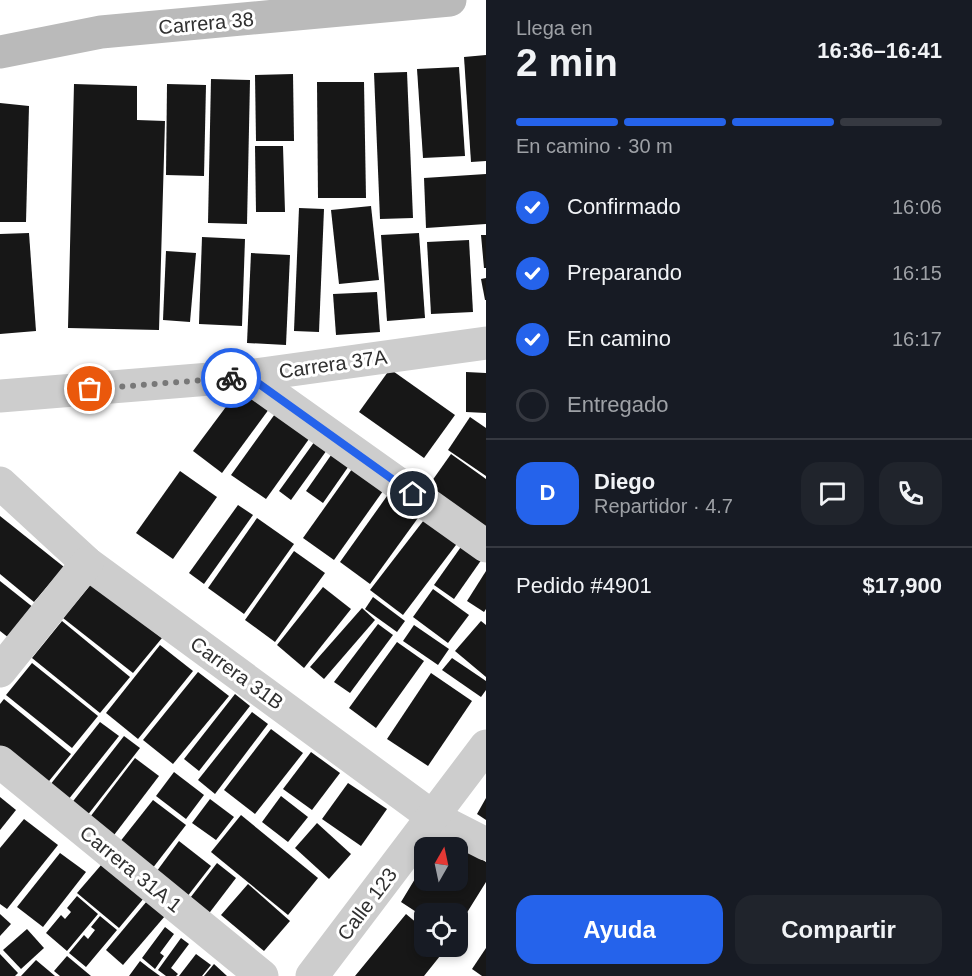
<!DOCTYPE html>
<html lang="es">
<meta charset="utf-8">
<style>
:root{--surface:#171b24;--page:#20242c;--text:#f1f3f6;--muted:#9ea1a6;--line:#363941;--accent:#2563eb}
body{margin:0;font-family:Arial,sans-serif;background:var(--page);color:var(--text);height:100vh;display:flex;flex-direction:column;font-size:22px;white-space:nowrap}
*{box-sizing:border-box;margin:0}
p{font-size:20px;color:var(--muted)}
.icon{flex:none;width:33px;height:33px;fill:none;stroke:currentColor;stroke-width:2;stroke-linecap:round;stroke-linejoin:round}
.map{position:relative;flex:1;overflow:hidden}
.panel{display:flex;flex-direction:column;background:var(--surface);width:486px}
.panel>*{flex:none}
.needle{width:39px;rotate:9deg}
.buttons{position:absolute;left:414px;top:837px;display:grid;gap:12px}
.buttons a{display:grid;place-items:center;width:54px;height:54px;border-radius:12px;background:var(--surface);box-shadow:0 3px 9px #0003;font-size:30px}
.pin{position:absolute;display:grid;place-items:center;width:51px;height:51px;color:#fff;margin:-26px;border:3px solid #fff;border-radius:50%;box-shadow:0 2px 6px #0007}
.courier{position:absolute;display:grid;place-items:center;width:60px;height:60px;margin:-30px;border:4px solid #2563eb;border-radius:50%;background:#fff;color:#222;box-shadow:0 2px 8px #0007}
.summary em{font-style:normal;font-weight:700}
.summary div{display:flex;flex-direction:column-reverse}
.summary{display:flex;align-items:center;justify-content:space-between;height:102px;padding:0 30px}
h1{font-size:39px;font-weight:700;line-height:45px}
.bar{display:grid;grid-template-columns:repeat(4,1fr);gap:9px 6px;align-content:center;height:72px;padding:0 30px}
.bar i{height:8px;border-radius:4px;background:var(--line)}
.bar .on{background:var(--accent)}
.bar p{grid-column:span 4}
.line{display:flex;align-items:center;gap:15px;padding:0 30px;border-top:2px solid var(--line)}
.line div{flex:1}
.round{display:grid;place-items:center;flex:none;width:63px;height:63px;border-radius:18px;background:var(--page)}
ol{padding:0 30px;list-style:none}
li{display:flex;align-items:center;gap:18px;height:66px}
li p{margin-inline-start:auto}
li .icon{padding:6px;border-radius:50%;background:var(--accent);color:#fff;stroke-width:4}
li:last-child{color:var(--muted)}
li i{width:33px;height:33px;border:3px solid var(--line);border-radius:50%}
.button{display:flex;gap:12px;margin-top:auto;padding:12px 30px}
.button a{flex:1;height:69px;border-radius:18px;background:var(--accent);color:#fff;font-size:24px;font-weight:700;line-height:69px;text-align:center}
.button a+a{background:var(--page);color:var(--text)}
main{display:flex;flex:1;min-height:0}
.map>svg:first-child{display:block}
.building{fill:#171717}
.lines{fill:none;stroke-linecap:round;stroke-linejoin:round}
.street{stroke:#cdcdcd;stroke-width:33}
.secondary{stroke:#bababa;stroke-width:33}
.done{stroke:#787878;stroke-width:6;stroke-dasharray:0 10.8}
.route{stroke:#2563eb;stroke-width:8}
.labels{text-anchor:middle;stroke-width:6;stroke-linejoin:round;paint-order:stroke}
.street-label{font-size:20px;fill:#303030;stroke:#fff}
</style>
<main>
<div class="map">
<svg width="486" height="976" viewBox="0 0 486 976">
<rect width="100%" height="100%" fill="#fff"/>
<g class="building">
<polygon points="486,55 486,161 471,162 464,57"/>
<polygon points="459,67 465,156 423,158 417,69"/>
<polygon points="407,72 413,218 380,219 374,73"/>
<polygon points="293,74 294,141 256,141 255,75"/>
<polygon points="211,79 250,80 247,224 208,223"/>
<polygon points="317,82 364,82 366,198 318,198"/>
<polygon points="74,84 137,86 137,120 165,121 159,330 68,328"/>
<polygon points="167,84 206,85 204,176 166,175"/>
<polygon points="0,103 29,106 26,222 0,222"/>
<polygon points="255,146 283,146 285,212 256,212"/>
<polygon points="486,174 486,224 426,228 424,178"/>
<polygon points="371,206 379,280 339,284 331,210"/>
<polygon points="299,208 324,209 319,332 294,331"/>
<polygon points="29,233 36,331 0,334 0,234"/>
<polygon points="419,233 425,318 387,321 381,235"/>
<polygon points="481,235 486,235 486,268 484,268"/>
<polygon points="202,237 245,239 242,326 199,324"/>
<polygon points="469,240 473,312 431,314 427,242"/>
<polygon points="166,251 196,253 190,322 163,320"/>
<polygon points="251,253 290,255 286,345 247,343"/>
<polygon points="486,278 486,300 485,300 481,279"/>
<polygon points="377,292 380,332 336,335 333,294"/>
<polygon points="390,369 455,415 424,458 359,412"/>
<polygon points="466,372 486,373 486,413 466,412"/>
<polygon points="243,384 272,405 222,473 193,451"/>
<polygon points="280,407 314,432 266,499 231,475"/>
<polygon points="470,417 486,428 486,476 448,450"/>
<polygon points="320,434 332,443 291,500 279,491"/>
<polygon points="336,448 353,460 323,503 306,491"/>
<polygon points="451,454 486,479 486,539 422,495"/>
<polygon points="357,462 388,484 334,560 303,538"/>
<polygon points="180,471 217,497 173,559 136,533"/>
<polygon points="392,489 423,511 370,584 340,562"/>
<polygon points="238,505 253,515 204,584 189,573"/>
<polygon points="0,516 64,567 34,602 0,574"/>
<polygon points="427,516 459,541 403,615 370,590"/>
<polygon points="257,518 294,544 244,614 208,588"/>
<polygon points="463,544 482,559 454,599 434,585"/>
<polygon points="294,551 325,573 275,642 245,620"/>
<polygon points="486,571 486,609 484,612 467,601"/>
<polygon points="0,581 34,608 9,638 0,631"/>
<polygon points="92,583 162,638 133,673 63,618"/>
<polygon points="323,587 351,609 304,668 277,645"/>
<polygon points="433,589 469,615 448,643 413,617"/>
<polygon points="373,597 405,621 397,632 365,609"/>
<polygon points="362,608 375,620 324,679 310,667"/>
<polygon points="62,621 130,677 100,713 32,658"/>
<polygon points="481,621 486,625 486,677 455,651"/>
<polygon points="378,624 393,635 350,693 334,682"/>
<polygon points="414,625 449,649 438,665 403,641"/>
<polygon points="397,642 424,661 376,728 349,708"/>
<polygon points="160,645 193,671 138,739 106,713"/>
<polygon points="452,658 486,681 486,690 481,697 442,670"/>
<polygon points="32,663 98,716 72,748 6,695"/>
<polygon points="198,672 229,696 173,764 143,740"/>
<polygon points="431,673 472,701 428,766 387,739"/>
<polygon points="235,694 250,706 199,771 184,759"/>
<polygon points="4,699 71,754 45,786 0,750 0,704"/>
<polygon points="252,712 268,724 215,794 198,780"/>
<polygon points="100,722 119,736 64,805 46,790"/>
<polygon points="271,729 303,753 255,814 224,790"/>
<polygon points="124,736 140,748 83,821 67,809"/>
<polygon points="311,752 340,773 312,810 283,789"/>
<polygon points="135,758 159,776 111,839 87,821"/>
<polygon points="174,772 204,795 186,819 156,796"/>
<polygon points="348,783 387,809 361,846 322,819"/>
<polygon points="281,796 308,817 288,842 262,822"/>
<polygon points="0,797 16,810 0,830"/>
<polygon points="486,798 486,820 477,814"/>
<polygon points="210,799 234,817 216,840 192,823"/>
<polygon points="153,800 186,825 152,869 119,843"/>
<polygon points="241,815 318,878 288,915 211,852"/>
<polygon points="24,819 58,845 7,909 0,904 0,848"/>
<polygon points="317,823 351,854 329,879 295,848"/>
<polygon points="443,835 486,862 486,882 458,927 458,914 424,914 424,917 401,902 424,864 424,880 458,880 458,848 435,848"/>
<polygon points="179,841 211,866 183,902 151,879"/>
<polygon points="60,853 86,872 43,927 17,907"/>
<polygon points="217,863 236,878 207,916 187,902"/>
<polygon points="102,864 144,898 119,928 77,893"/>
<polygon points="248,884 290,921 264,951 221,915"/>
<polygon points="77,896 98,914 67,951 46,933 61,915 65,919 71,912 67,908"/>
<polygon points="147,901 165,916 123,965 106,950"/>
<polygon points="0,914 11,924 0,936"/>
<polygon points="406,914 424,929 424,946 448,946 424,976 355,976"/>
<polygon points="100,916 117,930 86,967 69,953 84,935 88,939 95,930 91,927"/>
<polygon points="165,927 174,934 160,953 164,956 155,969 142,958"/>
<polygon points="27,929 44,948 21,969 3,950"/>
<polygon points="181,938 189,944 171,968 178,974 176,976 166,976 158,970"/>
<polygon points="486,948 486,976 482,976 472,969"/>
<polygon points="0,954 18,973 15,976 0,976"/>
<polygon points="196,954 211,965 202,976 179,976"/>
<polygon points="67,956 91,976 60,976 54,971"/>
<polygon points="36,960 55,976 21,976"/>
<polygon points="140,961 149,968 160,976 129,976"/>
<polygon points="214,964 227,976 204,976"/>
</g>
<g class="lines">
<g class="street">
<polyline points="247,376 486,546"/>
<polyline points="0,396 247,376 486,343"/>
<polyline points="0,483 87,563 433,817 486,844"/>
<polyline points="0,671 87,563"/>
<polyline points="0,762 262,976"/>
<polyline points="312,976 486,746"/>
</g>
<polyline class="secondary" points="0,52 101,32 450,0"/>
</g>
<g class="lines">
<polyline class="done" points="90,389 231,378"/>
<polyline class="route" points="231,378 248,376 413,494"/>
</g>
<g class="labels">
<g class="street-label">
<text transform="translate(206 23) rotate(-5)" y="7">Carrera 38</text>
<text transform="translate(333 364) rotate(-8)" y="7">Carrera 37A</text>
<text transform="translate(237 673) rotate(36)" y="7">Carrera 31B</text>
<text transform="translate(131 869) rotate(39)" y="7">Carrera 31A 1</text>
<text transform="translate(367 904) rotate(-53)" y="7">Calle 123</text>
</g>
</g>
</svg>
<div class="buttons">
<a><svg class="needle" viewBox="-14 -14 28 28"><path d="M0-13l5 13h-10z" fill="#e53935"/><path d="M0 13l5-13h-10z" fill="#9ea1a6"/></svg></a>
<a><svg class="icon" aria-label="locate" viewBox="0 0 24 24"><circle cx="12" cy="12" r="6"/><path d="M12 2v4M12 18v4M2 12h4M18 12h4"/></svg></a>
</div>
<div class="pin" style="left:90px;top:389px;background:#ea580c"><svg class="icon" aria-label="bag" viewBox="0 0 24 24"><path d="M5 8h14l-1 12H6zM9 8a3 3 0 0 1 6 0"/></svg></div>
<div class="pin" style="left:413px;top:494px;background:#1f2937"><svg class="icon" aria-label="home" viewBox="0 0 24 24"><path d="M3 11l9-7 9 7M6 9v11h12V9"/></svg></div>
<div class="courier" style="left:231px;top:378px"><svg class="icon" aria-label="bike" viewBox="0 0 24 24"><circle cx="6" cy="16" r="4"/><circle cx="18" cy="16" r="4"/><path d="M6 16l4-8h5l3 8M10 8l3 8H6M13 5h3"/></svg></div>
</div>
<section class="panel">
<div class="summary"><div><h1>2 min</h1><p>Llega en</p></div><em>16:36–16:41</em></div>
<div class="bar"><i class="on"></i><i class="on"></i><i class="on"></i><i></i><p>En camino · 30 m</p></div>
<ol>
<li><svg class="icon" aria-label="check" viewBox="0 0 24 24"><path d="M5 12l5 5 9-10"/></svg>Confirmado<p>16:06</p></li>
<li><svg class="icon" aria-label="check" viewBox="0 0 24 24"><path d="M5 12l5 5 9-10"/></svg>Preparando<p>16:15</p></li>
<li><svg class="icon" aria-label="check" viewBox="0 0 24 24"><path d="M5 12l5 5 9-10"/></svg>En camino<p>16:17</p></li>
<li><i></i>Entregado</li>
</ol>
<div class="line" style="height:108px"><b class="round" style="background:var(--accent);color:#fff">D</b><div><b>Diego</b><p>Repartidor · 4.7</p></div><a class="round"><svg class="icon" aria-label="chat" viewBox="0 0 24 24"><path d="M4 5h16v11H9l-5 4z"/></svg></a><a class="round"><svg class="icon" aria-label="phone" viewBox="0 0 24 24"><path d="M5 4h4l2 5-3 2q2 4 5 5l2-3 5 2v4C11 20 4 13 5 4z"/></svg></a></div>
<div class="line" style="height:78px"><div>Pedido #4901</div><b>$17,900</b></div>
<div class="button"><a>Ayuda</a><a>Compartir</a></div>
</section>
</main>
